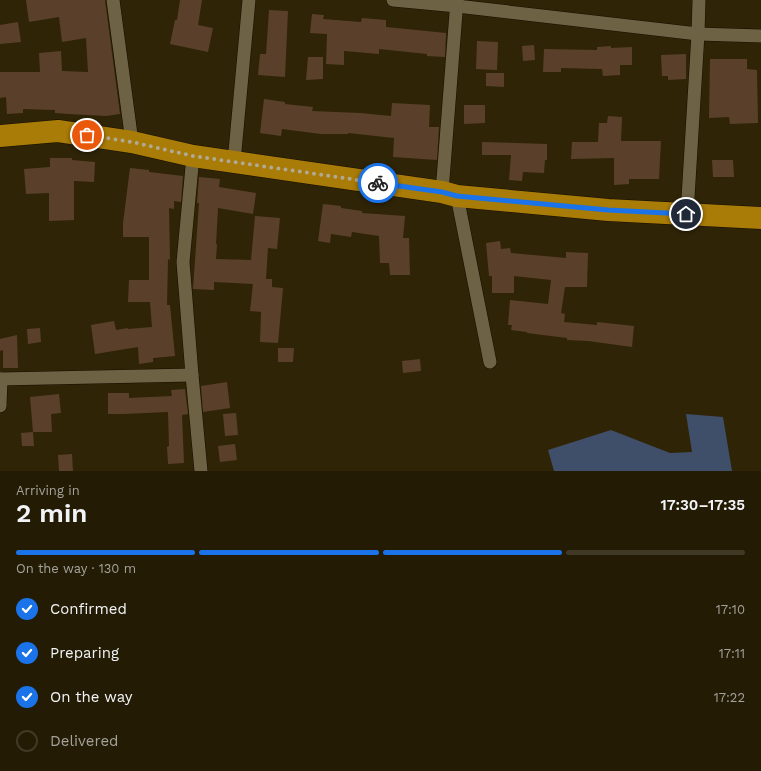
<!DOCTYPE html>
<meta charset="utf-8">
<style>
:root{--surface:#231b04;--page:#2b240e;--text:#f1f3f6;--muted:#a3a19a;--line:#403926;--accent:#1a73e8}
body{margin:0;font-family:"Work Sans",sans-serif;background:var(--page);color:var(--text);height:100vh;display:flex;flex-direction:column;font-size:15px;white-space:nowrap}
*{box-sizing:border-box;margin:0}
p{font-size:13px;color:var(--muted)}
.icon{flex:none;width:22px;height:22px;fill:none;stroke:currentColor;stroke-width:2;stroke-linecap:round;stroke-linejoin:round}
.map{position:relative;height:471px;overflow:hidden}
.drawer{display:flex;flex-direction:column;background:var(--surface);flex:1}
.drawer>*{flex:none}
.pin{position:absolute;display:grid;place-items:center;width:34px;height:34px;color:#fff;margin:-17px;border:2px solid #fff;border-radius:50%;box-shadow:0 1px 4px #0007}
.courier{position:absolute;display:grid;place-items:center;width:40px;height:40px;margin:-20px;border:3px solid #1a73e8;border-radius:50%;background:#fff;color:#222;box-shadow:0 1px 5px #0007}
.summary em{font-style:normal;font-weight:600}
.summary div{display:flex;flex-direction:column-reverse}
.summary{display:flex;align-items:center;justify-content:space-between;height:68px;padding:0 16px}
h1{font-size:26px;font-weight:600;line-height:30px}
.bar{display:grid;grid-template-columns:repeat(4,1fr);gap:6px 4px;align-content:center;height:48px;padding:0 16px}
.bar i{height:5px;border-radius:3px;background:var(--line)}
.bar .current{background:var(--accent)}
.bar p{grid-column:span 4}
ol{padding:0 16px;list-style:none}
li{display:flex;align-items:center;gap:12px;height:44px}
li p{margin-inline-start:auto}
li .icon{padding:4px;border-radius:50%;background:var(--accent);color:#fff;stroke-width:4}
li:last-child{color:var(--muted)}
li i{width:22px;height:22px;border:2px solid var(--line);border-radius:50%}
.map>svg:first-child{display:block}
.water{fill:#3f4e69}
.building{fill:#5a402a}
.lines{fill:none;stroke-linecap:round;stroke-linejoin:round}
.street-casing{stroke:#150e00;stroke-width:14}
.highway-casing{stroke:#150e00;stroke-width:23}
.street{stroke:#6d6243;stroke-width:13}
.highway{stroke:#a97b07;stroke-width:22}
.done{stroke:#b1a994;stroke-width:4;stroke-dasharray:0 7.2}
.route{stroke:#1a73e8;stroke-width:5}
</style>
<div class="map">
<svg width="761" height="471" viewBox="0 0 761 471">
<rect width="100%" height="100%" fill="#2f2406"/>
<polygon class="water" points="686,414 723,417 732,471 554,471 548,450 611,430 670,453 692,452"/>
<g class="building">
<polygon points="26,0 105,0 120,114 106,116 69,114 55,113 55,110 23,109 23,113 7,114 6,97 0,98 0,72 40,72 39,53 61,51 62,71 88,72 86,38 62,42 59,17 29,22"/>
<polygon points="180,0 202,0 198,25 213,28 208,52 170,44 175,20 177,20"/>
<polygon points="269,10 288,11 285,77 258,75 260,54 266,54"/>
<polygon points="312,14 324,15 323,19 361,22 362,18 386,20 386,27 446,33 445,57 427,56 427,54 379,49 379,54 344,51 344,65 326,64 327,34 310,33"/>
<polygon points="18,22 21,42 0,44 0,25"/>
<polygon points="477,41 498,42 497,70 476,69"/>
<polygon points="534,45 535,60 523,61 522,46"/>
<polygon points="611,46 611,48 632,47 632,65 620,65 620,75 603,76 602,69 561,68 561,72 543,72 544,49 597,50 597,47"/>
<polygon points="686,54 686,79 668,80 668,76 662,76 661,55"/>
<polygon points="308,57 323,57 323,79 306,80"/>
<polygon points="710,59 747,59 747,69 757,70 758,123 730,124 729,117 709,118"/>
<polygon points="486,73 504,73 504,87 486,86"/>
<polygon points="264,99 285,102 285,104 313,107 312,111 360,113 391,116 392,103 430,105 429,127 439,127 437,160 393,157 394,138 348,133 348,134 321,134 282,129 281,136 260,133"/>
<polygon points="464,105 485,105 485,123 464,124"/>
<polygon points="608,116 622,117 621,141 661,141 659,179 629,179 629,184 614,185 614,158 571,159 572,142 598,142 599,123 607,123"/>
<polygon points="482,142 547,144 547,160 545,160 544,173 523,172 522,181 509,180 511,155 482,155"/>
<polygon points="50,158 72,158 72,160 95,162 94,182 74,181 74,220 49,221 49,193 26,194 24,169 50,167"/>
<polygon points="712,160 733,160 734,177 713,177"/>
<polygon points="130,168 149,170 149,172 183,176 181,202 174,201 174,209 169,208 170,260 168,259 167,305 170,305 175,356 153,358 153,362 139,364 138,347 95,354 91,325 114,321 116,330 128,328 128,329 152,327 150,302 128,302 129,280 149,280 149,237 123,237 123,223"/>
<polygon points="199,177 220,179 219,187 256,193 253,214 218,208 216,244 217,244 216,259 251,260 255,216 280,218 277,249 268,248 266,279 272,279 272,287 283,288 278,343 260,342 261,312 250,311 253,284 214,282 214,290 193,289 199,203 197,203"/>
<polygon points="323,204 341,206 341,208 362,211 362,213 405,216 403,238 409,238 410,275 390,275 389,263 380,263 379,236 352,232 351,237 331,234 330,243 318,241"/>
<polygon points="500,241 501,249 510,248 511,253 566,258 566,252 588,253 587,287 565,287 561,313 565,314 564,322 597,325 597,322 634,326 632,347 588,341 567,340 567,338 527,333 527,332 511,330 512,325 508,325 510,300 548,304 551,280 514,276 514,293 492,293 492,276 489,276 486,243"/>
<polygon points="40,328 41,342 28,344 27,329"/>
<polygon points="17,335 18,368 3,368 3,350 0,351 0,339"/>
<polygon points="278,348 294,348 293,362 278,362"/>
<polygon points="420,359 421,371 403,373 402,361"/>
<polygon points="227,382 230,408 203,412 201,386"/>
<polygon points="185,389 188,414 182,415 184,463 168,464 167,447 169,446 168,412 124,414 108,414 108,393 129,393 129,398 172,396 171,390"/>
<polygon points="59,394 61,413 51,414 52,432 33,432 34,446 22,446 21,433 33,432 30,397"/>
<polygon points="236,413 238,435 225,436 223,414"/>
<polygon points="235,444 237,460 220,462 218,446"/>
<polygon points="72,454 73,471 59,471 58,455"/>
</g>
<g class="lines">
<defs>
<g id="street">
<polyline points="113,0 132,142"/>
<polyline points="393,0 457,6 698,34 761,36"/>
<polyline points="193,156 183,262 192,375 201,471"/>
<polyline points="234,162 249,0"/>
<polyline points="442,192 457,0"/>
<polyline points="457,196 490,362"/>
<polyline points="687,214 698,34 699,0"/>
<polyline points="0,379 192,375"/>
<polyline points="0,406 1,379"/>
</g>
<polyline id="highway" points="0,136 58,131 132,142 193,156 442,192 457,196 608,210 761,218"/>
</defs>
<use href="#street" class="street-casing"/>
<use href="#highway" class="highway-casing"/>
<use href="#street" class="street"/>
<use href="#highway" class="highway"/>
</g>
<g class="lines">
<polyline class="done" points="87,135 132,142 193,156 378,183"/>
<polyline class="route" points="378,183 442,192 457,196 608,210 686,214"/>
</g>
</svg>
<div class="pin" style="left:87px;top:135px;background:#ea580c"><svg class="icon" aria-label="bag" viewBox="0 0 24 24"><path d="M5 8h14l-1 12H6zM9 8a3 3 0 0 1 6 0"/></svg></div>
<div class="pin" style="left:686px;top:214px;background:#1f2937"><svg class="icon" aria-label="home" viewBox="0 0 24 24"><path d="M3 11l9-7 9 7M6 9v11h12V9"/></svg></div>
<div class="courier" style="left:378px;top:183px"><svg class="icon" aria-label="bike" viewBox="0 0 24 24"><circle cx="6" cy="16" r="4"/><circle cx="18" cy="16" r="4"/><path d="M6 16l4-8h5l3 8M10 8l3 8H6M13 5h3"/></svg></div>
</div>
<section class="drawer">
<div class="summary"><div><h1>2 min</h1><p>Arriving in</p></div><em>17:30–17:35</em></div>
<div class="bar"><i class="current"></i><i class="current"></i><i class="current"></i><i></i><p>On the way · 130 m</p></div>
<ol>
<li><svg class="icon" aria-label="check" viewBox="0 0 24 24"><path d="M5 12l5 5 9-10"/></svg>Confirmed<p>17:10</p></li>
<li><svg class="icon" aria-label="check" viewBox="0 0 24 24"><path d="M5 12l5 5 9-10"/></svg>Preparing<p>17:11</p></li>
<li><svg class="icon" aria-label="check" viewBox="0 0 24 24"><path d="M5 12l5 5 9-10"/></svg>On the way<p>17:22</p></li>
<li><i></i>Delivered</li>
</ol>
</section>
